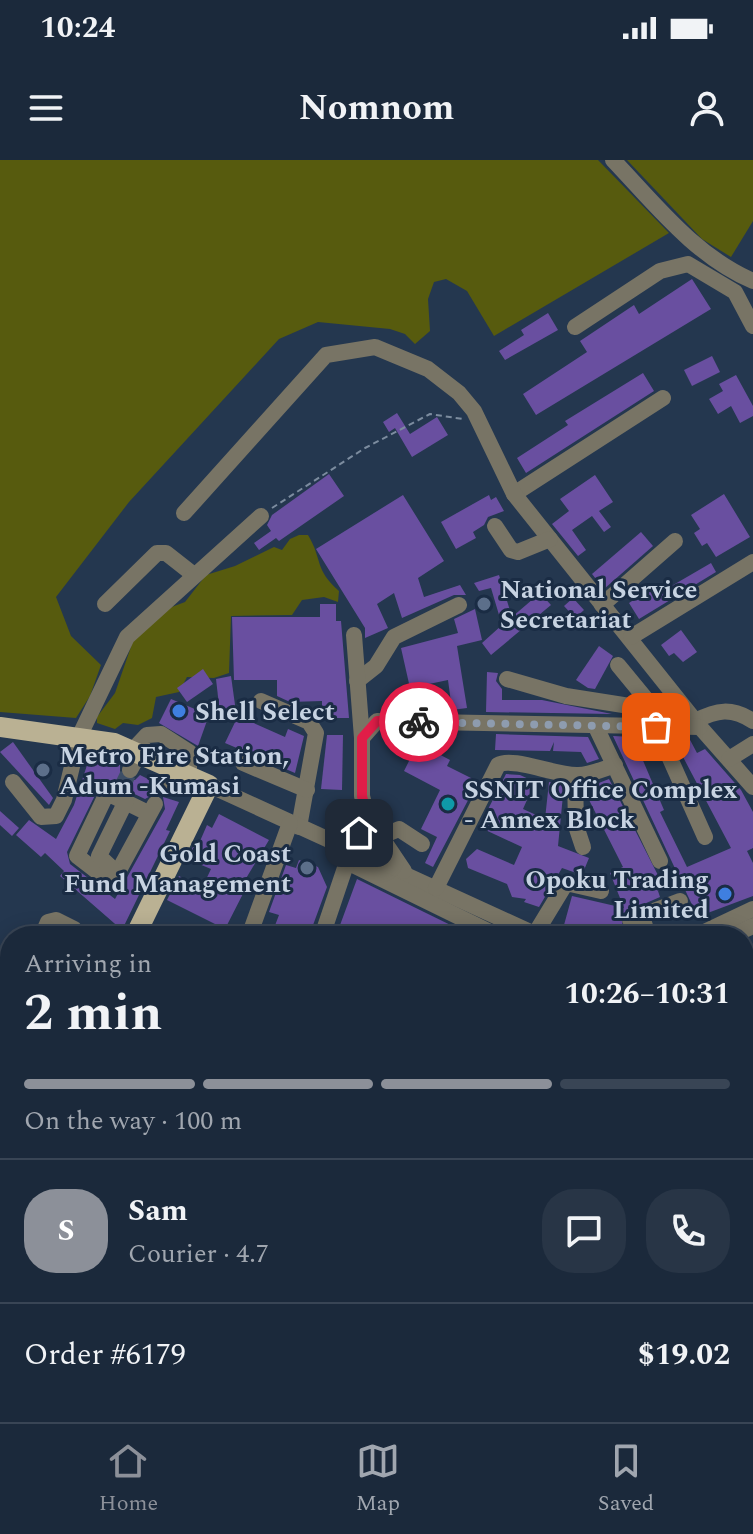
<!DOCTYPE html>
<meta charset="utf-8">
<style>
:root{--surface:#1b293b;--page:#283546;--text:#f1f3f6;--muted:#a0a6af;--line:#394555;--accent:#8c9099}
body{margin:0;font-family:Spectral,serif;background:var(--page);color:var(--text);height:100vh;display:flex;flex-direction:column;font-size:30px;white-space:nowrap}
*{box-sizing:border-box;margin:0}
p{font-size:26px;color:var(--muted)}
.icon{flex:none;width:44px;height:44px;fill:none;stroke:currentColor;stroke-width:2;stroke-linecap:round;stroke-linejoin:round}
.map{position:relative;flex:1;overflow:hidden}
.drawer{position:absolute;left:0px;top:766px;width:754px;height:496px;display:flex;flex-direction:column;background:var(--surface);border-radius:32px 32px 0 0;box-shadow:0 4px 20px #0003,0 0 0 2px var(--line)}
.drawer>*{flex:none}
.pin{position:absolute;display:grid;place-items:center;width:68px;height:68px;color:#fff;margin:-34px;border-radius:16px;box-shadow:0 4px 12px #0006}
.courier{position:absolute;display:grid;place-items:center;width:80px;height:80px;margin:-40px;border:6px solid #e11d48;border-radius:50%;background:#fff;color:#222;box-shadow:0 2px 10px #0007}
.head em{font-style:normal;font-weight:700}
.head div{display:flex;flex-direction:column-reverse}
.head{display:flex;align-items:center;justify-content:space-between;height:136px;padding:0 24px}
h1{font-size:52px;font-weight:700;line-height:60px}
.bar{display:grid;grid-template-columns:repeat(4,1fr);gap:12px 8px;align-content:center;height:96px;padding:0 24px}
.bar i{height:10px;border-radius:6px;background:var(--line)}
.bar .active{background:var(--accent)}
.bar p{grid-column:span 4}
.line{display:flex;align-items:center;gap:20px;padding:0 24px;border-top:2px solid var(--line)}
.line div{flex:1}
.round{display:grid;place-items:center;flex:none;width:84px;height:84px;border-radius:32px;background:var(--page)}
.status{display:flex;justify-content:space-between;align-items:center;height:56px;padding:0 40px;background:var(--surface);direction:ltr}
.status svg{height:22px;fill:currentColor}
header{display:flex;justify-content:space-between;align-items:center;height:104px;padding:0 24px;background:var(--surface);font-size:36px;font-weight:700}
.tabs{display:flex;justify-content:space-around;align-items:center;height:112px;border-top:2px solid var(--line);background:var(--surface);font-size:22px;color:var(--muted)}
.tabs a{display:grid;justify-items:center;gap:4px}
.tabs .active{color:var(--accent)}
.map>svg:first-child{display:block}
.green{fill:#575b0e}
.building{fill:#694fa0}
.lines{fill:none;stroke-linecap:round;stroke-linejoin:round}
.minor-tunnel{stroke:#3c4e65;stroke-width:16;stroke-dasharray:16 8;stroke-linecap:butt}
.path{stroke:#7c8c9f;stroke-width:2;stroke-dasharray:6 4;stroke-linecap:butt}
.minor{stroke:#787465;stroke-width:16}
.major{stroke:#bab193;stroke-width:20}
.done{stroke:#8e9caf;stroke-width:8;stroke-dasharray:0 14.4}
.route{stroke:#e11d48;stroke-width:10}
.service-dot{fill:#5c6f8a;stroke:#1a2c44;stroke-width:3}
.shop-dot{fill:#3f7fe0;stroke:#1a2c44;stroke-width:3}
.culture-dot{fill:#0f9aa8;stroke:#1a2c44;stroke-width:3}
.labels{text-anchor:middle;stroke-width:6;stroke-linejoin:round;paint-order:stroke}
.poi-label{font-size:26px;font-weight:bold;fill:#c7d3e2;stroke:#1a2c44;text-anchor:start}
</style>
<div class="status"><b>10:24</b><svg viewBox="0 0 49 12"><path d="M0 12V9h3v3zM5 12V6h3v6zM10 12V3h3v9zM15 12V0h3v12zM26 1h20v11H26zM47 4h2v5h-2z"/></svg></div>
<header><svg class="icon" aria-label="menu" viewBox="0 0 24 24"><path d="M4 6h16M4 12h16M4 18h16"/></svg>Nomnom<svg class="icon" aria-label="person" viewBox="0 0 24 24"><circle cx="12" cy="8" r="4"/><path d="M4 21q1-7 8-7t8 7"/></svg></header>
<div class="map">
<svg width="753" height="1262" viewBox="0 0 753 1262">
<rect width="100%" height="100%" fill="#24374f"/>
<g class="green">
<polygon points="0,0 598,0 669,73 494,176 467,131 446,119 434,122 428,139 430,171 415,184 405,174 390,169 318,162 279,179 129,342 56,437 71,476 101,505 90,536 76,558 0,552"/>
<polygon points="627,0 753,0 753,61 731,97 702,79"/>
<path d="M299 375H308C323 400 314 409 339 431L338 442 324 437 302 440 292 455 231 456 229 513 214 518 187 517 179 532 156 537 152 558 138 565 123 563 115 569 97 563V557L115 533 133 481 169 448 185 442 206 415 235 406 274 387 282 390 290 379Z"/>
</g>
<g class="building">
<polygon points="692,119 711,149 536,255 523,234 587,192 580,181 634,145 639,154"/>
<polygon points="548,153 558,170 505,200 499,191 524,175 521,170"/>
<polygon points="712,196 720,212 692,226 684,210"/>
<polygon points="643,213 654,231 526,313 517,298 568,265 565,261"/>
<polygon points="736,215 753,246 753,256 740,263 731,246 718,254 709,239 723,231 719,224"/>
<polygon points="397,253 410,274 437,257 448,275 412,297 395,268 389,272 383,262"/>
<polygon points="329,314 344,336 279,381 276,378 259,390 254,383 271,371 267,365 272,355"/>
<polygon points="595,315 613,342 599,351 611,367 604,372 592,356 572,370 586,390 578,396 552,364 569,351 560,339"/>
<polygon points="724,334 750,377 716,397 707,383 702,386 694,373 700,369 691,355"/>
<polygon points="403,335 444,401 418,418 424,437 460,425 466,435 454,435 402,458 394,433 377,444 388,468 365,478 365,468 316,389"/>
<polygon points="489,335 491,340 496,337 504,351 488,357 484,365 473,372 476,378 456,389 441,362"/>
<polygon points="641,372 653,386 604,429 592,414"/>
<polygon points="711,403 716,412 639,459 629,443 652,428 656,435"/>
<polygon points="499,415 512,457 540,433 551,445 491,495 482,483 502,465 491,428 479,431 474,423"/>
<polygon points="573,438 584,450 575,458 564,446"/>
<polygon points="320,444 336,444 336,461 341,461 349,558 322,558 322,541 290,542 277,536 277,520 234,520 232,457 320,457"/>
<polygon points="475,449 482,480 457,486 467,548 452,550 448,520 410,528 401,488 458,473 454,459"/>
<polygon points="681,470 697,492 683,502 674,493 669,496 661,485"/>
<polygon points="599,486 613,496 595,529 588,528 576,520"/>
<polygon points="203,509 213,524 187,542 177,528"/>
<polygon points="487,512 498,513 496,521 502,529 502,540 542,540 612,554 486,552"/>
<polygon points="231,516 236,552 220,554 216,519"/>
<polygon points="171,539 209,555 198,586 159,563"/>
<polygon points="238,556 285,577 288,569 304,576 295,613 225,583"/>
<polygon points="496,574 588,577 599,599 587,603 581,592 553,591 554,582 550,591 495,590"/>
<polygon points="327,575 343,575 342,630 321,629"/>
<polygon points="613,576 633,577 664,650 660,652 687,707 731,688 673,578 689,578 697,593 705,589 741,630 753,652 753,688 747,691 753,703 753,736 705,754 702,747 694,749"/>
<polygon points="13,582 53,638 49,645 0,592"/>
<polygon points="418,583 450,600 447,606 475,620 476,625 433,707 425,703 437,677 421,669 440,630 404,611"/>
<polygon points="90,596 120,605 120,615 125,620 135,620 140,615 154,622 156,633 145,639 103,619 67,692 70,704 115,739 165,649 163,637 179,642 166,670 170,671 122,770 60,716 64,711 45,693 41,697 16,675 29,660 56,679 74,645"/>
<polygon points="506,614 520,615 535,622 523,649 545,659 549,622 564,625 558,686 589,698 582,715 562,708 539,747 524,742 526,739 512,737 507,724 468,708 466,699 477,689 514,705 522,687 479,667"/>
<polygon points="609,619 665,729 658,731 660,737 621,754 623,768 635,770 628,776 603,776 564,765 572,736 624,748 610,713 623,707 586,634 586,628"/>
<polygon points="0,651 19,668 12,676 0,665"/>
<polygon points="219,654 269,680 245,720 249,722 225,769 167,740 179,716 202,728 211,709 187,699 193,687 197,688 207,665 212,668"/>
<polygon points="299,700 318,707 327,727 309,776 271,776 279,755 269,752 286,705 296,708"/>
<polygon points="357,719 424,752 473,776 336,776"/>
<polygon points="753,800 753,826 744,829 744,804"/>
<polygon points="0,856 10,861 10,977 0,973"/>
<polygon points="753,909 753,957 749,962 744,957 744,920"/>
<polygon points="753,1011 753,1077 744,1084 744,1014"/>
<polygon points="753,1120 753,1217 749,1220 753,1225 753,1255 738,1262 731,1252 744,1252 744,1129"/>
<polygon points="0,1174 10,1176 10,1204 0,1201"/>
<polygon points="0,1217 10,1218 10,1252 91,1252 91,1262 0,1262"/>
<polygon points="390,1252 513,1252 513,1262 471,1262 471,1259 375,1262 374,1258"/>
<polygon points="548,1252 573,1252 582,1262 548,1262"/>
<polygon points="610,1252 704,1252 709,1262 612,1262"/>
</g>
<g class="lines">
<polyline class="minor-tunnel" points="121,629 130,610"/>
<polyline class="path" points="272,348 365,288 430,254 463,259"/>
<g class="minor">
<path d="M613 0C656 45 695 96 753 121"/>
<polyline points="575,167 660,111 688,104 735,132 753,166"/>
<polyline points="514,334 663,238"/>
<polyline points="184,353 326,195 375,187 428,209 459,233 474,251 514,334 700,567 753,627"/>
<polyline points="495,366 511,390 518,392 550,379"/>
<polyline points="105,444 157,393 166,393 194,415"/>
<polyline points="602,445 675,381"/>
<polyline points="631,477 753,402"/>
<polyline points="618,505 655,550"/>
<polyline points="507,519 566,536 655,550 677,567"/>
<polyline points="357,521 376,506 394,477 459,445"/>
<polyline points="261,541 309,562 316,573 299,667"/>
<path d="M695 561C717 550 731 547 753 561"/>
<polyline points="595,565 660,701"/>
<polyline points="656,567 705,677"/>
<polyline points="362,578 377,561 700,567"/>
<polyline points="133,590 147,575 161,574 189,592 189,615"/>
<polyline points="729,599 753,584"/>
<polyline points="243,603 307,630"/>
<polyline points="130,610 140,592"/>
<polyline points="575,615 576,666 583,687"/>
<polyline points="13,622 41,657 56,656 64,640 79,577 127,477 261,356"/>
<polyline points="209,625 539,776"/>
<polyline points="164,626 179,610"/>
<polyline points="148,653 107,633 77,696 112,723 155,644"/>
<polyline points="367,656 404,711"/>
<polyline points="380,677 399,669 422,684"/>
<polyline points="347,702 498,776"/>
<polyline points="117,713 99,696 126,641"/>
<path d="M436 728 498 605C512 596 556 616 578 615 590 615 603 609 615 605"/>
<polyline points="642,756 648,776"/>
<polyline points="630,760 680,741"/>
<polyline points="535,774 566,723 601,731"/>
<polyline points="42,776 48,762 56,760 74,769 75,776"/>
<polyline points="182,776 186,772 201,776"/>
<polyline points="249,776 290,663"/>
<polyline points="322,776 351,690 367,656 362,636 362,578 354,475"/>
<polyline points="696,776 753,749"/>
<polyline points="732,776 753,766"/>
<polyline points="0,804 10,796"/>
<polyline points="0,826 10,832"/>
<polyline points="744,861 753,868"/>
<polyline points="744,892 753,879"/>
<polyline points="744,990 753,1000"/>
<polyline points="0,997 10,1002"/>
<polyline points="0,1124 10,1127"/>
<polyline points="0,1144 10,1147"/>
<polyline points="154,1252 165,1262"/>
<polyline points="282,1252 283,1262"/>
<polyline points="355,1252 364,1262"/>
<polyline points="715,1252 722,1262"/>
<polyline points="179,1262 227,1252"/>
<polyline points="530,1262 531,1252"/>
</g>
<g class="major">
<polyline points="0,567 114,583 209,625 135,776"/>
<polyline points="0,1075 10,1051"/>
</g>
</g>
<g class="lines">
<polyline class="done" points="419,562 656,567"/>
<polyline class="route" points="359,673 367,656 362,636 362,578 377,561 419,562"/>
</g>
<g class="service-dot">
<circle cx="484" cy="444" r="8"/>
<circle cx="43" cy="610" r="8"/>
<circle cx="307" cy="708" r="8"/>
</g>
<g class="shop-dot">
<circle cx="179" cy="551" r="8"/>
<circle cx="725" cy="734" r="8"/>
</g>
<circle class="culture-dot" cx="448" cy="644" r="8"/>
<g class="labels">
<g class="poi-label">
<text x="500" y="438">National Service<tspan x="500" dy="30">Secretariat</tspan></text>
<text x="195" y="560">Shell Select</text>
<text x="59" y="604">Metro Fire Station,<tspan x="59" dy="30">Adum -Kumasi</tspan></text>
<text x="464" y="638">SSNIT Office Complex<tspan x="464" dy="30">- Annex Block</tspan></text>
<text x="291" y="702" text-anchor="end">Gold Coast<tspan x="291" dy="30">Fund Management</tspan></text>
<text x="709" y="728" text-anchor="end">Opoku Trading<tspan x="709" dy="30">Limited</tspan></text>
</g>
</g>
</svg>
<div class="pin" style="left:656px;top:567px;background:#ea580c"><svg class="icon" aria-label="bag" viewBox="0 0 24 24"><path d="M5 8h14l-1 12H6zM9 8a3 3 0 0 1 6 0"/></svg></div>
<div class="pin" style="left:359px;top:673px;background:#1f2937"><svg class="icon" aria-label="home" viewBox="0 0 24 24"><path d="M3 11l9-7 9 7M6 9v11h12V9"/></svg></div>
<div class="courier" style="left:419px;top:562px"><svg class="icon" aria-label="bike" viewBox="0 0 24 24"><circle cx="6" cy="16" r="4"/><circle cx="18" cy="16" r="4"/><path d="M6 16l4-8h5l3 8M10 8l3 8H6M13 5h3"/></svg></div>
<section class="drawer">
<div class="head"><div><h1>2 min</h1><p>Arriving in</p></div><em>10:26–10:31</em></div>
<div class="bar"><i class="active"></i><i class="active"></i><i class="active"></i><i></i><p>On the way · 100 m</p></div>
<div class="line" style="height:144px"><b class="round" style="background:var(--accent);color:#fff">S</b><div><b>Sam</b><p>Courier · 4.7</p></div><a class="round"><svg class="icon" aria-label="chat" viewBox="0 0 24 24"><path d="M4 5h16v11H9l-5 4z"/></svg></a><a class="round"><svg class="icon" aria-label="phone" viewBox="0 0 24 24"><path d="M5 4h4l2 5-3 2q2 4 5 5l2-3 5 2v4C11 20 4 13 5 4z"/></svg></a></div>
<div class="line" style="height:104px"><div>Order #6179</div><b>$19.02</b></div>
</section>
</div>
<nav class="tabs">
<a class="active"><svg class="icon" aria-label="home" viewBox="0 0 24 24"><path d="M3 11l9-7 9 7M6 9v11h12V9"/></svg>Home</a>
<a><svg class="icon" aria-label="map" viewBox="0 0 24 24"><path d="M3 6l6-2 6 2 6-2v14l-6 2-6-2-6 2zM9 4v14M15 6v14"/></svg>Map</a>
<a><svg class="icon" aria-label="saved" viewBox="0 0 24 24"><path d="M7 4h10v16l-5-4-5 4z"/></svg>Saved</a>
</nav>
